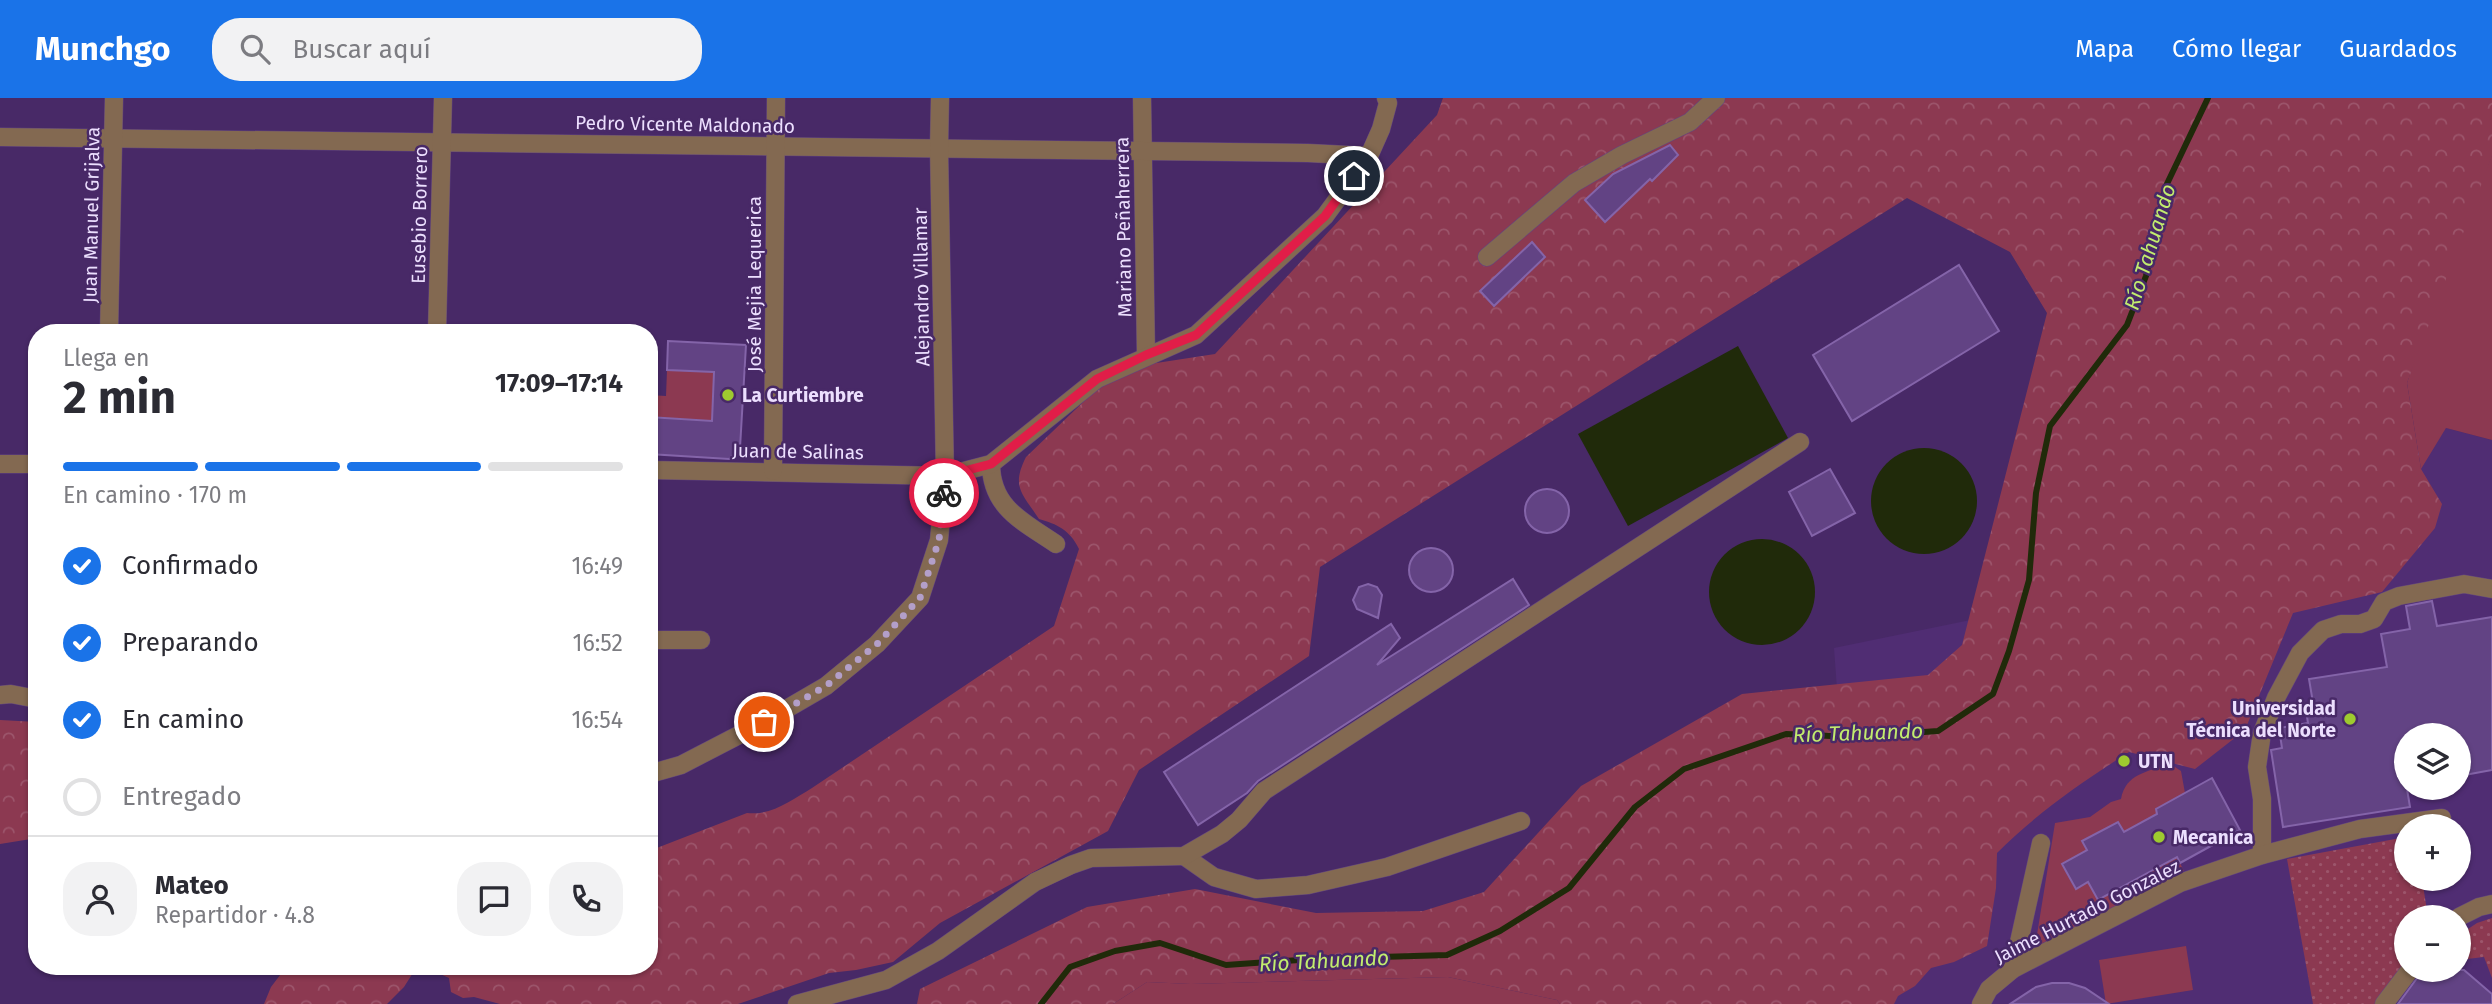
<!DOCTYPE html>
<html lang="es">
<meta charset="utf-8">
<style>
:root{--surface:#fff;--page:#f2f2f3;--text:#2b2b33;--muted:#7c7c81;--line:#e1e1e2;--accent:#1a73e8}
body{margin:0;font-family:"Fira Sans",sans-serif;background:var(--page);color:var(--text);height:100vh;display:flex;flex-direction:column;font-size:26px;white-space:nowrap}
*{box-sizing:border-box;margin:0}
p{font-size:23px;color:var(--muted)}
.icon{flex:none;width:38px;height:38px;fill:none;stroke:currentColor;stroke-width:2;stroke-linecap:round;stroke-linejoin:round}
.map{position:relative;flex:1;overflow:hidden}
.side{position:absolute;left:28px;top:226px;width:630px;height:651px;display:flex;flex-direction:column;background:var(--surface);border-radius:28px;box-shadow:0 2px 5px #0004}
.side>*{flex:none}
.fabs{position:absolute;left:2394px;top:625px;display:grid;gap:14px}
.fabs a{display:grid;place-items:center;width:77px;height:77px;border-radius:50%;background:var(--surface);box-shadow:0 2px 5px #0004;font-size:35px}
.pin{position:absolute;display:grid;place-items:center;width:60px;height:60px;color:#fff;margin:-30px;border:4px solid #fff;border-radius:50%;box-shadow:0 2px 7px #0007}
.courier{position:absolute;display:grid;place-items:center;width:70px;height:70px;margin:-35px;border:5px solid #e11d48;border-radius:50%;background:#fff;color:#222;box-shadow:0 2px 9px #0007}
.head em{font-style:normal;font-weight:700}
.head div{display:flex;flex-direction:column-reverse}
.head{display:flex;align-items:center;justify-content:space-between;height:119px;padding:0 35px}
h1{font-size:46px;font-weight:700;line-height:52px}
.bar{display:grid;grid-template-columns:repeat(4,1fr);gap:10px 7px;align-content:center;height:84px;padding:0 35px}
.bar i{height:9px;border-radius:5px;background:var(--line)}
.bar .selected{background:var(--accent)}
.bar p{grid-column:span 4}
.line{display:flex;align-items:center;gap:18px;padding:0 35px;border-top:2px solid var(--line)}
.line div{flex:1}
.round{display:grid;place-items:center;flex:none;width:74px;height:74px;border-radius:28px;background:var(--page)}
ol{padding:0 35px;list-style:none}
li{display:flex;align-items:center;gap:21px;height:77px}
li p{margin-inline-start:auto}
li .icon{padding:7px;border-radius:50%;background:var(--accent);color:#fff;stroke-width:4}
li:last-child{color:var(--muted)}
li i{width:38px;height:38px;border:4px solid var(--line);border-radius:50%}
header{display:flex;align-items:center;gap:42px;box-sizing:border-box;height:98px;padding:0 35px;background:var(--accent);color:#fff}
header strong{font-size:33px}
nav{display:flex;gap:38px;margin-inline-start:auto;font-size:24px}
.search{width:490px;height:63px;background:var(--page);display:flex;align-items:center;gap:18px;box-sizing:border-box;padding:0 24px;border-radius:28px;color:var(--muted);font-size:26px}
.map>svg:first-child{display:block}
.built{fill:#502d73;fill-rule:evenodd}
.green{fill:#8c3951}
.forest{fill:url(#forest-crowns)}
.garden{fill:url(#garden-dots)}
.water{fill:#202a0a}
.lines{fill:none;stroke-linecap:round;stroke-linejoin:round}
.stream{stroke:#202a0a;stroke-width:6}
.building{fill:#624384;stroke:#8464a9;stroke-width:2}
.minor-casing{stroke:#62467f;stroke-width:19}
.minor{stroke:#836951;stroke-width:18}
.done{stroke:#b39fc9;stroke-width:7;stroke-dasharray:0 12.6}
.route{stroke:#e11d48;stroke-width:9}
.poi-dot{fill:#9eca2f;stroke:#482967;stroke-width:2.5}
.labels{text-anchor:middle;stroke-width:5;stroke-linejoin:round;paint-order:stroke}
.street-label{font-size:19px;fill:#ecdffe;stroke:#482967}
.poi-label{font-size:19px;font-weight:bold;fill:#ecdffe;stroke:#482967;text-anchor:start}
.water-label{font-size:21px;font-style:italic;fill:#c2ec6e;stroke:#482967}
</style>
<header>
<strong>Munchgo</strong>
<div class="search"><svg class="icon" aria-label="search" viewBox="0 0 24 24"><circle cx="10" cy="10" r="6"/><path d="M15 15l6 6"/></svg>Buscar aquí</div>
<nav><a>Mapa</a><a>Cómo llegar</a><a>Guardados</a></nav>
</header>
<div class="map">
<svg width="2492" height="906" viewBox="0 0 2492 906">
<defs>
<pattern id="forest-crowns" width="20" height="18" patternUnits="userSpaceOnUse" patternTransform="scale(1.75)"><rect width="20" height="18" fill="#8c3951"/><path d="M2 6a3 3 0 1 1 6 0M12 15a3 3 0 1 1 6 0" fill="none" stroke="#9c556b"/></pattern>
<pattern id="garden-dots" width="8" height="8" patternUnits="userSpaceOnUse" patternTransform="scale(1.75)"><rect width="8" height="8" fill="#8c3951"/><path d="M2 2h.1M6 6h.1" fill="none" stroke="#9c556b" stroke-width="1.8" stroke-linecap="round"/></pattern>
</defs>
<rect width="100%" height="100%" fill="#482967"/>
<path class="built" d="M2446 330 2492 342V906H1860L1834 550 2366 441ZM2406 637H2459V690H2406ZM2406 728H2459V780H2406ZM2406 819H2459V872H2406Z"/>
<g class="green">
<polygon points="2492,57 2492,342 2446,330 2421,371 2407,285 2433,206"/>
<polygon points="667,272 714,274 712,323 649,319 649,297 666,298"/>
<path d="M2169 665 2181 673 2185 695 2157 710V716L2124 734 2118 724 2083 743 2087 752 2062 766 2075 791 2088 784 2098 802 2177 759 2184 773 2035 849 2055 725 2090 719 2111 704 2121 701C2126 675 2147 675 2169 665Z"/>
<polygon points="2186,848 2193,892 2106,906 2099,862"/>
<polygon points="1448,879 1557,902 1560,906 1113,906 1147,884 1191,886"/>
</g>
<g class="forest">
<path d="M1443 0H2492V58L2407 285 2421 371 2442 406 2435 430 2382 494 2293 515 2245 632 2195 671 2129 654C2082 684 2037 715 1997 755L1996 790 1987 848 1954 864 1931 870 1915 888 1898 898 1894 906H1560L1557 902 1448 879 1191 886 1147 884 1113 906H917L920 891 1087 809 1195 791 1316 815 1423 813 1484 794 1581 688 1742 596 1928 577 1962 547 2047 215 2010 154 1907 100 1320 469 1309 558 1139 672 1108 733 940 825 893 864 856 872 829 875 738 906H500L474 899 463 900 451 894 449 880 438 875 416 870 404 889 387 906H264L271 889 287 868H649V753L747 715C771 718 792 702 812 690L1054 528 1079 451C1070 432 1057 426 1039 421 1022 395 1011 389 1026 359L1102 286 1150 266 1215 256 1437 17Z"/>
<polygon points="0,622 37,624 37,740 0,746"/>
</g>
<g class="garden">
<polygon points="2406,739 2406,780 2422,781 2428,819 2406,819 2406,866 2375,906 2313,906 2287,761"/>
<polygon points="2492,820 2492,880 2484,859 2467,861 2459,857 2459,837 2477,825"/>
</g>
<g class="water">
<polygon points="1738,248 1788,340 1628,428 1578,336"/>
<circle cx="1924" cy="403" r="53"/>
<circle cx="1762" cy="494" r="53"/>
</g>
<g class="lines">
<polyline class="stream" points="1041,906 1070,869 1115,853 1160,845 1226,867 1314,861 1447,857 1500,833 1569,790 1635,709 1684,671 1786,636 1854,639 1938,633 1993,596 2009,553 2029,482 2036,395 2050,328 2127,227 2146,178 2165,90 2208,0"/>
</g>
<g class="building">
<polygon points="1670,47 1678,57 1652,83 1650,81 1605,124 1585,102 1613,76"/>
<polygon points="1532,144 1545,159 1494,208 1480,193"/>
<polygon points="1959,167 1999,233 1852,323 1813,257"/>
<polygon points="668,243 746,247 740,350 729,361 649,356 649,319 712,323 714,274 667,272"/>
<polygon points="1830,371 1855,415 1812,438 1789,394"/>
<circle cx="1547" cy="413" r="22"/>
<circle cx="1431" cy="472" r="22"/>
<polygon points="1513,481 1529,507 1258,683 1247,695 1198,727 1164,674 1391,526 1400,540 1377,567"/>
<polygon points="1368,486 1377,489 1382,497 1378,520 1357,511 1353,502 1359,489"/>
<polygon points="2432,503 2437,528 2492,519 2492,672 2459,678 2459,637 2406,637 2406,655 2401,655 2410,709 2283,729 2271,652 2282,650 2279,630 2308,625 2305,606 2313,605 2309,581 2387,569 2381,536 2410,531 2406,508"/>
<polygon points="2212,680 2240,732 2180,765 2177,759 2098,802 2088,784 2076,791 2062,766 2087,752 2082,743 2118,724 2124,734 2157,716 2156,711"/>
<polygon points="2423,872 2464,872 2492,896 2492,906 2398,906"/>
<polygon points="2052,885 2069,885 2085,890 2109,906 2010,906 2036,889"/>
</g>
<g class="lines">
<defs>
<g id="minor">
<polyline points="1142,0 1146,257"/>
<polyline points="0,39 1308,55 1369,58"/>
<polyline points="1487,159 1574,85 1622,57 1690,24 1716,0"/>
<polyline points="109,234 114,0"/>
<polyline points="437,234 443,0"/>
<polyline points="0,366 37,366"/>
<path d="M991 366C991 410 1024 424 1056 446"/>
<polyline points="649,372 945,378 991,366 1097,281 1196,237 1325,118 1369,58 1381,31 1388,5 1386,0"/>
<polyline points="773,373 776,0"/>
<polyline points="649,542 701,542"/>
<polyline points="0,597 11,596 37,601"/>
<polyline points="649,676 681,667 764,624 826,588 877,546 920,500 939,442 945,378 939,50 940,0"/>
<polyline points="2262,757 2262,701 2257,669 2262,635 2276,600 2300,555 2323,532 2341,526 2360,526 2374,521 2384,504 2399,498 2464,486 2492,491"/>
<polyline points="1184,758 1214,779 1256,791 1308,787 1387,769 1521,723"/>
<polyline points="2459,819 2479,809 2492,806"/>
<polyline points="2013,871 2041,745"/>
<polyline points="797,906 886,882 938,853 1035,784 1071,767 1091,760 1184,758 1222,736 1239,722 1264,693 1800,344"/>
<polyline points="1981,906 1989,891 2013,871 2180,785 2262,757 2360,731 2442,720"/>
<polyline points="2384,906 2410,872"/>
</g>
</defs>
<use href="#minor" class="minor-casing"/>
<use href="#minor" class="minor"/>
</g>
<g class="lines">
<polyline class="done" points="764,624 826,588 877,546 920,500 939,442 944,395"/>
<polyline class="route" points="944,395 945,378 991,366 1097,281 1146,257 1196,237 1325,118 1354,78"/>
</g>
<g class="poi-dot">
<circle cx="728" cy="297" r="7"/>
<circle cx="2350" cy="621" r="7"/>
<circle cx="2124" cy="663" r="7"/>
<circle cx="2159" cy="739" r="7"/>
</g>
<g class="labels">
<g class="street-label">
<text transform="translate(685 26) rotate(1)" y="7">Pedro Vicente Maldonado</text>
<text transform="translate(91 117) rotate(-89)" y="7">Juan Manuel Grijalva</text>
<text transform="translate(419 117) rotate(-89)" y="7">Eusebio Borrero</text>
<text transform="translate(1123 129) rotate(-91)" y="7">Mariano Peñaherrera</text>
<text transform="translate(754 186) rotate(-90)" y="7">José Mejia Lequerica</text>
<text transform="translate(921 189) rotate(-91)" y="7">Alejandro Villamar</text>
<text transform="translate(798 353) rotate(1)" y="7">Juan de Salinas</text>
<text transform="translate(2087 813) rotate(-27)" y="7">Jaime Hurtado Gonzalez</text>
</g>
<g class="poi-label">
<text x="742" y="304">La Curtiembre</text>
<text x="2336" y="617" text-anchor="end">Universidad<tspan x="2336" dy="22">Técnica del Norte</tspan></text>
<text x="2138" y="670">UTN</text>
<text x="2173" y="746">Mecanica</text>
</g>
<g class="water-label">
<text transform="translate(2150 149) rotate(-73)" y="7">Río Tahuando</text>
<text transform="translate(1858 635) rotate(-2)" y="7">Río Tahuando</text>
<text transform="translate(1324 863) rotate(-3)" y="7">Río Tahuando</text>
</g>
</g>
</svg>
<div class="fabs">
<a><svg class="icon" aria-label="layers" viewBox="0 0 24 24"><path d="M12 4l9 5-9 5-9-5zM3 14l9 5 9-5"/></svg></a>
<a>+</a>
<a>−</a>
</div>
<div class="pin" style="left:764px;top:624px;background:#ea580c"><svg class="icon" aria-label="bag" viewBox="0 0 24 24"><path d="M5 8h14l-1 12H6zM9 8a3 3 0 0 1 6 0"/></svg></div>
<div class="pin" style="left:1354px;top:78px;background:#1f2937"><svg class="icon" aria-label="home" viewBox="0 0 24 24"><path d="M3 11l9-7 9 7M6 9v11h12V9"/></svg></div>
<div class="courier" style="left:944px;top:395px"><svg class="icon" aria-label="bike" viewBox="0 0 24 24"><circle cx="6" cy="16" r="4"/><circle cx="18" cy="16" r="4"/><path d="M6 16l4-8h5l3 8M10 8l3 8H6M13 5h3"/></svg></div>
<section class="side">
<div class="head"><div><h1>2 min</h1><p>Llega en</p></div><em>17:09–17:14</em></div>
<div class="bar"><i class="selected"></i><i class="selected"></i><i class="selected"></i><i></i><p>En camino · 170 m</p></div>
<ol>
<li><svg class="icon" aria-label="check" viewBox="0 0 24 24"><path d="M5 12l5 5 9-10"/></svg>Confirmado<p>16:49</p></li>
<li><svg class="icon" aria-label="check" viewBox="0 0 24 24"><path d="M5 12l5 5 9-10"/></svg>Preparando<p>16:52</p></li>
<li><svg class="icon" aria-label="check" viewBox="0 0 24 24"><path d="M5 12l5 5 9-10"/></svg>En camino<p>16:54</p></li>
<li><i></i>Entregado</li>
</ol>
<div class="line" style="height:126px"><a class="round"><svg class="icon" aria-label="person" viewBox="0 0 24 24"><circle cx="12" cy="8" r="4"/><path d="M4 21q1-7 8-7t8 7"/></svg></a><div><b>Mateo</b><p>Repartidor · 4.8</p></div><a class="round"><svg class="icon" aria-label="chat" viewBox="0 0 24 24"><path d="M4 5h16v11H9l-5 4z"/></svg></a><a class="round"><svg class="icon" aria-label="phone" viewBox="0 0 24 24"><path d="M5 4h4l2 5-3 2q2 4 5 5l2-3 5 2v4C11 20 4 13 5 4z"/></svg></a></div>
</section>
</div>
